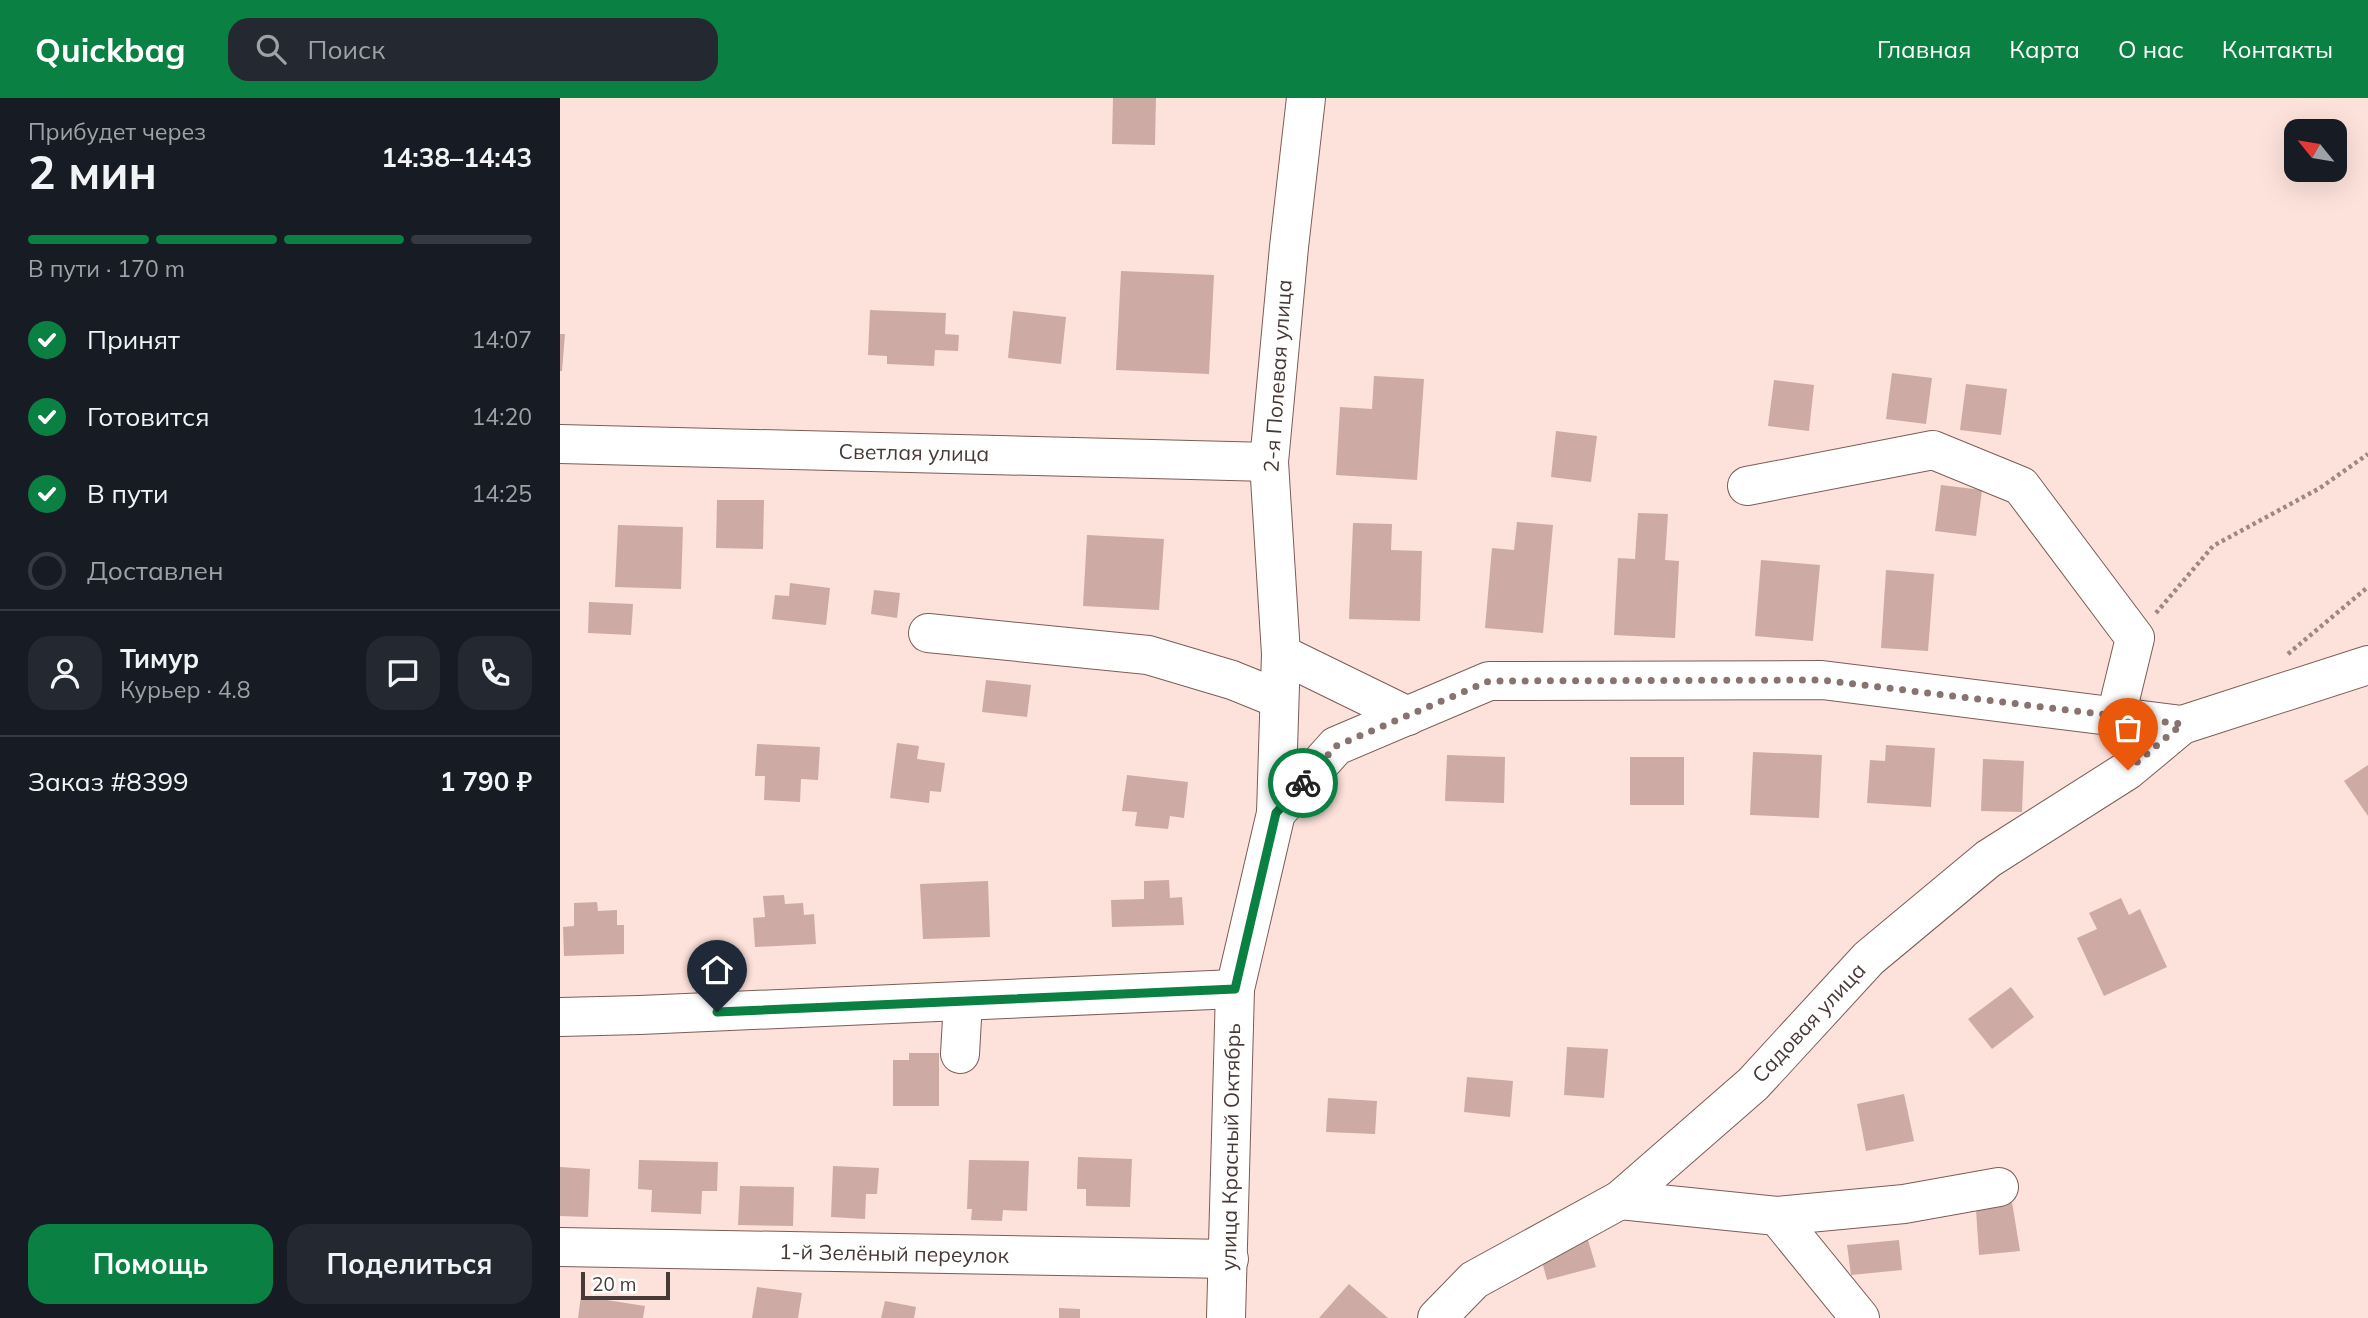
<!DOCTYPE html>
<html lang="ru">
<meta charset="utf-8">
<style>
:root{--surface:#171b24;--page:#242831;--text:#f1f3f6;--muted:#9ea1a6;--line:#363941;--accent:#0b8043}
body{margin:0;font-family:Mulish,sans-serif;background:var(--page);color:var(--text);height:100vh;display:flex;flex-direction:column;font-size:26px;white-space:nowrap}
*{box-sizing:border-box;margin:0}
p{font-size:23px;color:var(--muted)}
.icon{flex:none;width:38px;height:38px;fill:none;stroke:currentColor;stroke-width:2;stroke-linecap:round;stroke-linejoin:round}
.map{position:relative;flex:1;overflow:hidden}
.panel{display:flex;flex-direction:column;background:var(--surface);width:560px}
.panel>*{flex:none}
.needle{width:46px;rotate:300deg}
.tools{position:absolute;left:1724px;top:21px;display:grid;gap:14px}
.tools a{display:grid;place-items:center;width:63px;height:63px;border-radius:14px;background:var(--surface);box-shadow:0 7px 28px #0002;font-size:35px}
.scale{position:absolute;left:21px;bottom:18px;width:89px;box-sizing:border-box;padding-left:7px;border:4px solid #473936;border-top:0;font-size:19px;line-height:24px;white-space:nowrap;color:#473936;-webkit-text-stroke:5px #fff;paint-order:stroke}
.pin{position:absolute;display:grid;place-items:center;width:60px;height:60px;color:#fff;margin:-72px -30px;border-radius:50% 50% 50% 0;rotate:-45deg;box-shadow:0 0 7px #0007}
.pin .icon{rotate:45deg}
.courier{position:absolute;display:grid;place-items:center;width:70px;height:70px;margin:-35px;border:5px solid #0b8043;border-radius:50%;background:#fff;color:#222;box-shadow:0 2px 9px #0007}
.overview em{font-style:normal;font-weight:700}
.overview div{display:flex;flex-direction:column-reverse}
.overview{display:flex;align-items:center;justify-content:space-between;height:119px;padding:0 28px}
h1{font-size:46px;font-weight:700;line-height:52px}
.bar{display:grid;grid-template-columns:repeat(4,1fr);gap:10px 7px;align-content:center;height:84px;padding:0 28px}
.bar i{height:9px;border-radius:5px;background:var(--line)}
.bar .selected{background:var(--accent)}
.bar p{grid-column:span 4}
.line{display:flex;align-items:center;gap:18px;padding:0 28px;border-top:2px solid var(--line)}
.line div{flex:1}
.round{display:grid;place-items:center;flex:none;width:74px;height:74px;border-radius:21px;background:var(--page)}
ol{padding:0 28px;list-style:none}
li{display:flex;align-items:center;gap:21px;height:77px}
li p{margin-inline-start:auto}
li .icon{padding:7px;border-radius:50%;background:var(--accent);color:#fff;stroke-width:4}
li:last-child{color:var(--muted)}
li i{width:38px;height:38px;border:4px solid var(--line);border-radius:50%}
.cta{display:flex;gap:14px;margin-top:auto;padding:14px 28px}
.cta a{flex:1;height:80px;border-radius:21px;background:var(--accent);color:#fff;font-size:28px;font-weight:700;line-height:80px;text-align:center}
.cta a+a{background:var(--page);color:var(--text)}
header{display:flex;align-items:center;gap:42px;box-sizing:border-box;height:98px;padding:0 35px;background:var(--accent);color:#fff}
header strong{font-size:33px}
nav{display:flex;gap:38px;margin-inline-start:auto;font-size:24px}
.search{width:490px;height:63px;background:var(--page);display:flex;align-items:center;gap:18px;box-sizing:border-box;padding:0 24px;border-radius:21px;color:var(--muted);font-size:26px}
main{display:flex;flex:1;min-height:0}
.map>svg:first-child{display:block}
.building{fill:#cdaba4}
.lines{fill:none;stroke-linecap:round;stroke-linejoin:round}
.minor-casing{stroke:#7b5d57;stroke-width:40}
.path{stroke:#9d8884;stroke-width:4.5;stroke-dasharray:3.5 3.5;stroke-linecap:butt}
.minor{stroke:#fff;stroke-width:38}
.done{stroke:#877470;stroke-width:7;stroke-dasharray:0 12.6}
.route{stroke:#0b8043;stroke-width:9}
.labels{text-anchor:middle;stroke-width:5;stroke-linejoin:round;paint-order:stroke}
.street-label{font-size:21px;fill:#473936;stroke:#fff}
</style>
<header>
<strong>Quickbag</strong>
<div class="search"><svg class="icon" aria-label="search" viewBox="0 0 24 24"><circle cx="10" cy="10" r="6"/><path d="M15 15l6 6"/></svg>Поиск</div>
<nav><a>Главная</a><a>Карта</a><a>О нас</a><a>Контакты</a></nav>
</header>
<main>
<section class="panel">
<div class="overview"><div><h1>2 мин</h1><p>Прибудет через</p></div><em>14:38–14:43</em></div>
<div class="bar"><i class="selected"></i><i class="selected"></i><i class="selected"></i><i></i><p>В пути · 170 m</p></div>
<ol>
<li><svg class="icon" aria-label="check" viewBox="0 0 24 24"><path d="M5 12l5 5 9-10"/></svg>Принят<p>14:07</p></li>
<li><svg class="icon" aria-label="check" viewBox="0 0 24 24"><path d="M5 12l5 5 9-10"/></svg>Готовится<p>14:20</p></li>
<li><svg class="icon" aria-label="check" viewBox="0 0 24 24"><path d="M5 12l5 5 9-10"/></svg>В пути<p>14:25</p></li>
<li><i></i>Доставлен</li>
</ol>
<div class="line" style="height:126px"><a class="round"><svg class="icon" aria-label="person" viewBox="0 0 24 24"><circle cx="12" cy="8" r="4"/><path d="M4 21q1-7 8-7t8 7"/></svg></a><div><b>Тимур</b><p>Курьер · 4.8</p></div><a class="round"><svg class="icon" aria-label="chat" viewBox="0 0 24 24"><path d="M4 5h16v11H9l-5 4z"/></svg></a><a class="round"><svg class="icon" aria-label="phone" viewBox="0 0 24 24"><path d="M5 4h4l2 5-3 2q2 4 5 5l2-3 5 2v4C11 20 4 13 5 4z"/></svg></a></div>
<div class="line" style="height:91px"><div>Заказ #8399</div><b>1 790 ₽</b></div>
<div class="cta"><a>Помощь</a><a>Поделиться</a></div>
</section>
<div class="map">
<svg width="1808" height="1220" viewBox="0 0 1808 1220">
<rect width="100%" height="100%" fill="#fde1db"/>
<g class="building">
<polygon points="553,0 596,0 595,47 552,46"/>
<polygon points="561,173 654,177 649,276 556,272"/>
<polygon points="310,212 386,215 385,236 399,237 398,253 375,252 374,268 327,266 327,258 308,257"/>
<polygon points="453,213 506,219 501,266 448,260"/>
<polygon points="0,236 5,236 2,273 0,273"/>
<polygon points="1332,275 1372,280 1366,326 1326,321"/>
<polygon points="814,278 864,281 857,382 776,377 780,309 812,311"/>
<polygon points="1214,282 1254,287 1249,333 1208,328"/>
<polygon points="1406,286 1447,291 1441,337 1400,332"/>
<polygon points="996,333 1037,338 1031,384 991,379"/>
<polygon points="1381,387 1422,392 1416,438 1375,433"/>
<polygon points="157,402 204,402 203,451 156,450"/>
<polygon points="1078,415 1108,416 1105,462 1119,463 1115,540 1054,537 1058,460 1075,461"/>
<polygon points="957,424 993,427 983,535 925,530 932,450 954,452"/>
<polygon points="793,425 832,426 831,452 862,453 860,523 789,521"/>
<polygon points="58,427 123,429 121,491 55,489"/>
<polygon points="527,437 604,441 599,512 523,508"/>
<polygon points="1201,462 1260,467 1253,543 1195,538"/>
<polygon points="1326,472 1374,476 1368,553 1321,550"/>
<polygon points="230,485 270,490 266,527 212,521 215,497 229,498"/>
<polygon points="314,492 340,495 337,520 311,516"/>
<polygon points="29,504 73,506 71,537 28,535"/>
<polygon points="426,582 471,587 467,619 422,614"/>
<polygon points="337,645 359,648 357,661 385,665 381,694 370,693 369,705 330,700"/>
<polygon points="197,646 260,649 258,682 241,681 240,704 204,702 205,678 195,678"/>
<polygon points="1326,647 1375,650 1371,709 1307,705 1310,662 1325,663"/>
<polygon points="1193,654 1262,657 1259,720 1190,717"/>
<polygon points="887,657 945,659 944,705 885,703"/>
<rect x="1070" y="659" width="54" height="48"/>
<polygon points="1423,661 1464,663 1462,714 1421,713"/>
<polygon points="1808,667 1808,718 1784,683"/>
<polygon points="567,677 628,684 624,720 610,718 608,731 575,728 577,714 562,713"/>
<polygon points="609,782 610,800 622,799 624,827 552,829 551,802 584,801 584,783"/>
<polygon points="428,783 430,839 363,841 360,786"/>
<polygon points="224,797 225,806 243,805 244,817 254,816 256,846 195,849 193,820 205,819 203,798"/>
<polygon points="1561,800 1569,817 1580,811 1607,869 1544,898 1517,840 1537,831 1529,815"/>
<polygon points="37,804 38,813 57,812 57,827 64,827 64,856 4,858 3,829 14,828 14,805"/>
<polygon points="1451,889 1474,919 1432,951 1408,921"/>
<polygon points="1007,949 1048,951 1044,1000 1004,997"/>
<polygon points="349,955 379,955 379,1008 333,1008 333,962 349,962"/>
<polygon points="907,979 953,983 950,1019 904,1014"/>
<polygon points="1344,996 1354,1043 1306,1053 1297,1006"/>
<polygon points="768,1000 817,1003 815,1036 766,1034"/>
<polygon points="518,1059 572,1061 570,1109 526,1108 526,1091 517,1091"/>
<polygon points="79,1062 158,1064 157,1093 142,1093 141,1116 91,1114 92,1092 78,1091"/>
<polygon points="409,1062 469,1063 467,1113 443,1112 442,1123 411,1122 412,1111 407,1111"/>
<polygon points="273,1068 319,1070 317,1096 306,1096 305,1121 271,1119"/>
<polygon points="0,1069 30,1071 28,1119 0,1118"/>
<polygon points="180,1088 234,1089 233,1128 178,1127"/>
<polygon points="1451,1098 1460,1153 1419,1157 1416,1112 1428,1111 1427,1101"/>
<polygon points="1028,1142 1036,1169 987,1182 980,1156"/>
<polygon points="1339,1142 1342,1172 1291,1177 1287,1147"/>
<polygon points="789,1186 828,1220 759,1220"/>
<polygon points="197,1189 242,1195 238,1220 192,1220"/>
<polygon points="21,1198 85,1208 83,1220 18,1220"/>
<polygon points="325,1203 356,1209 354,1220 321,1220"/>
<polygon points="499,1210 520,1211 520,1220 499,1220"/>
</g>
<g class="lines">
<defs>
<g id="minor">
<polyline points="0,346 709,364"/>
<polyline points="1187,388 1373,352 1461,388 1575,540 1556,618"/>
<polyline points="368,535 588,557 672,582 719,601"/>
<polyline points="721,556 848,618"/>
<polyline points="716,715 776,648 929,583 1262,582 1622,627"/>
<polyline points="0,919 80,917 675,891"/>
<polyline points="400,956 403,903"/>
<polyline points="1060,1102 1217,1118 1300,1220"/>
<polyline points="1217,1118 1344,1106 1439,1089"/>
<polyline points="0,1149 669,1161"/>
<polyline points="666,1220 675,891 716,715 721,556 709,364 729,149 746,0"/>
<polyline points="877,1220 914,1182 1060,1102 1193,986 1309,860 1428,761 1568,672 1622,627 1808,567"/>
</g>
</defs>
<use href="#minor" class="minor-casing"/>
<g class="path">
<polyline points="1596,515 1653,448 1760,390 1808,356"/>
<polyline points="1728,556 1808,489"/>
</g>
<use href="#minor" class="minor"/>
</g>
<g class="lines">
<polyline class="done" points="743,685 776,648 929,583 1262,582 1622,626 1568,672"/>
<polyline class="route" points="157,914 675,891 716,715 743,685"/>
</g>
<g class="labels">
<g class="street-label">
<text transform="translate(718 278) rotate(-86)" y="7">2-я Полевая улица</text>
<text transform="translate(354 355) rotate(1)" y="7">Светлая улица</text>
<text transform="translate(1249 925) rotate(-47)" y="7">Садовая улица</text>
<text transform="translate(671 1049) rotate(-89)" y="7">улица Красный Октябрь</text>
<text transform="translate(334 1156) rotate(1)" y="7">1-й Зелёный переулок</text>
</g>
</g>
</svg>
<div class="tools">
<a><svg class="needle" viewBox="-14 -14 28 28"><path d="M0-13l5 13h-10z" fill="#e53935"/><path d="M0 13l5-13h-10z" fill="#9ea1a6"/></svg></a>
</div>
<div class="scale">20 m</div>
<div class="pin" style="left:1568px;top:672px;background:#ea580c"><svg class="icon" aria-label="bag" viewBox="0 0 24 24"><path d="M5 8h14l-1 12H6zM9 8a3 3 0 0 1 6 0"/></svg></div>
<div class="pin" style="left:157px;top:914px;background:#1f2937"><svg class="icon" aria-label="home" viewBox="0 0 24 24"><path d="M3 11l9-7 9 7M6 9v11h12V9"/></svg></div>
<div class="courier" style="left:743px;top:685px"><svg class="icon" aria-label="bike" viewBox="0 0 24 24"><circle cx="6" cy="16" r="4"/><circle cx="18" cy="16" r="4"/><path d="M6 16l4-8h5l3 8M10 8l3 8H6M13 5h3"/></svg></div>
</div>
</main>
